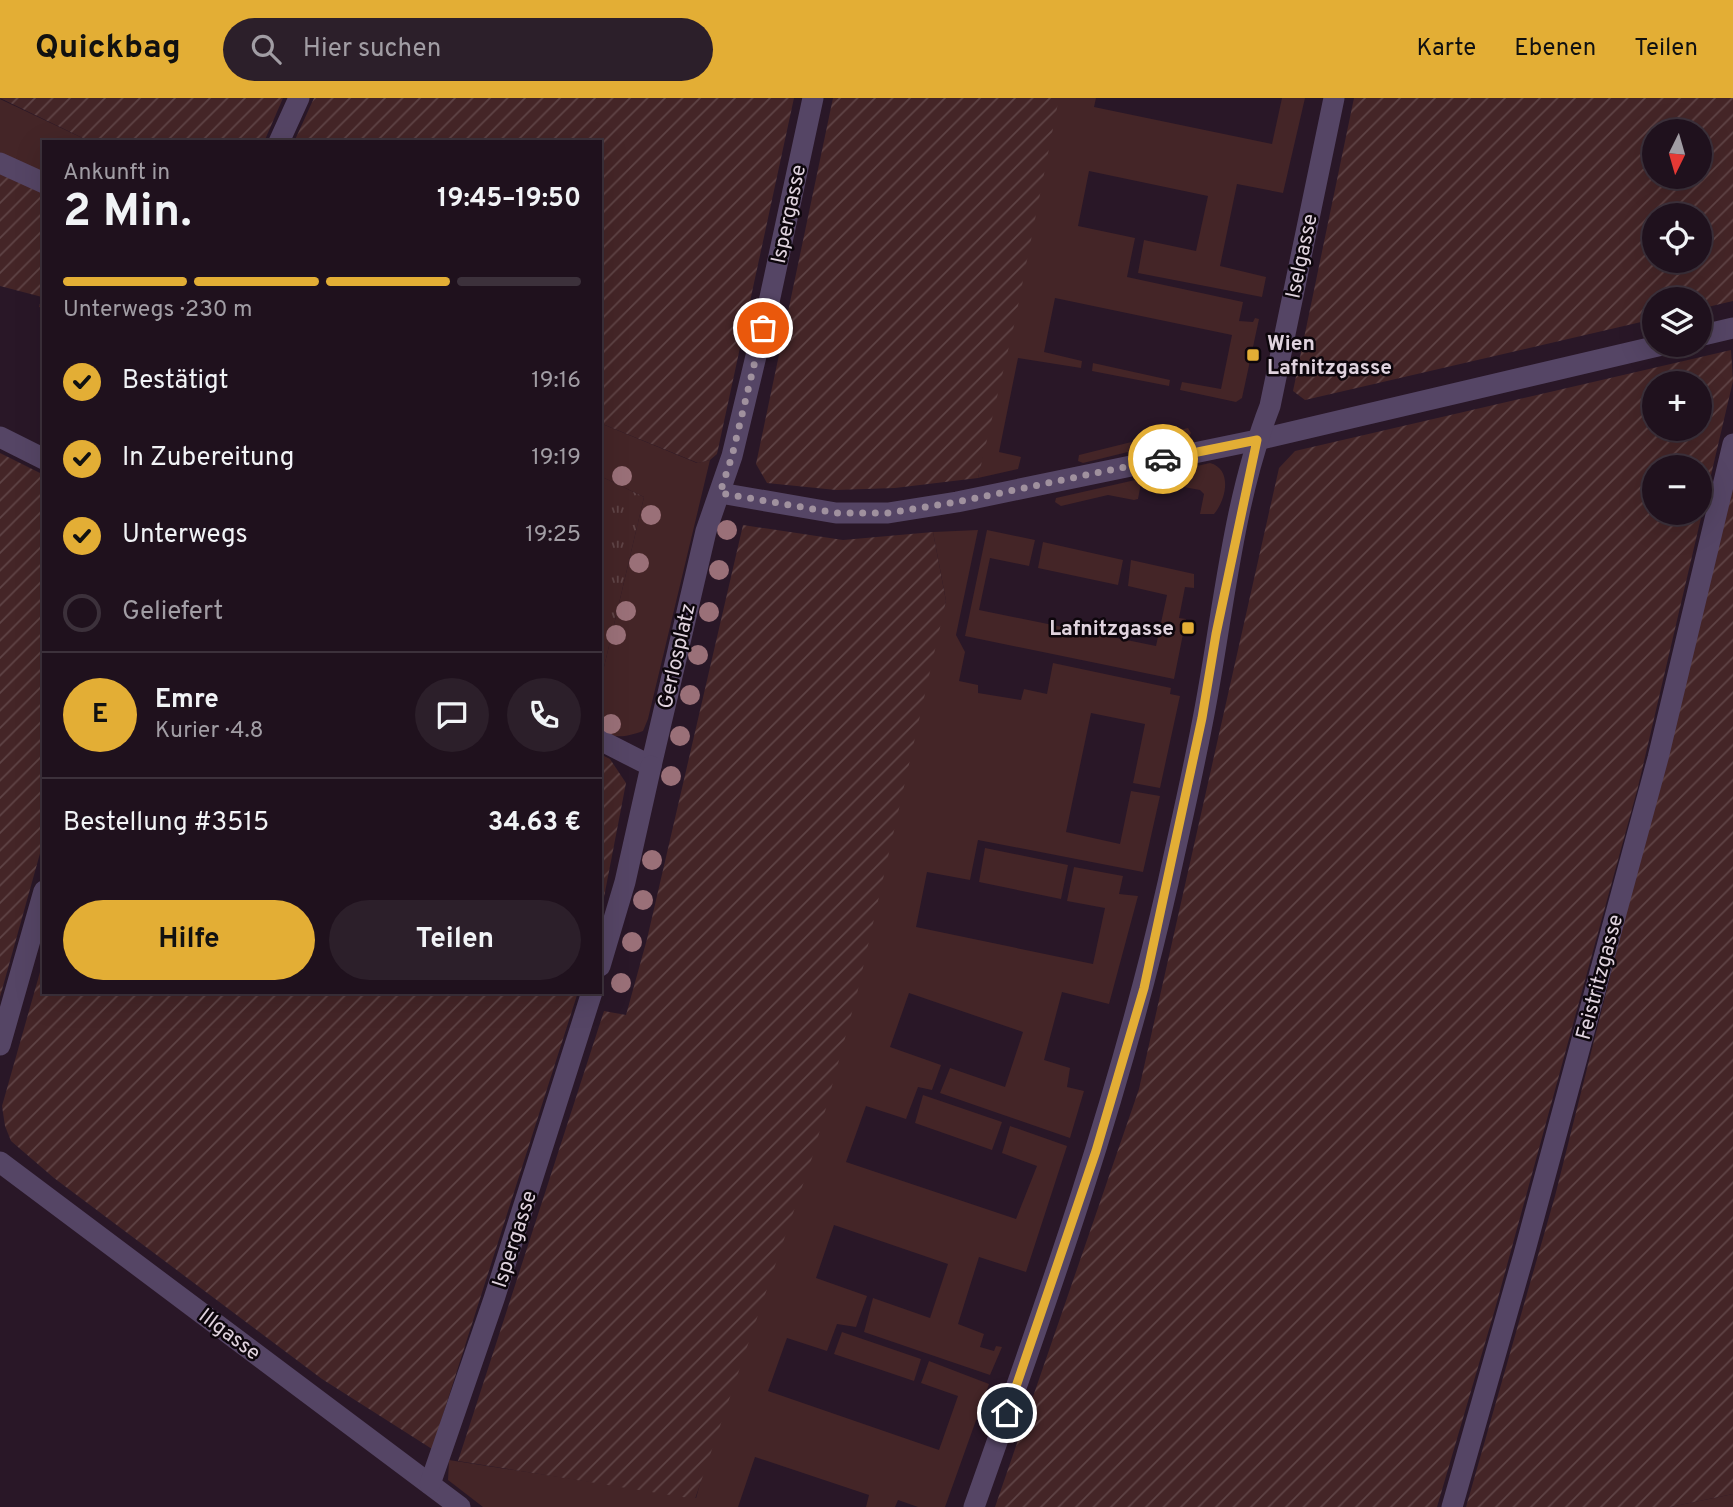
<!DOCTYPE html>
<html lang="de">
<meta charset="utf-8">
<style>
:root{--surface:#1f111d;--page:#2c1f2a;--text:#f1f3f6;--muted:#a19da4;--line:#3c313b;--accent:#e3ae35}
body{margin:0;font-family:Overpass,sans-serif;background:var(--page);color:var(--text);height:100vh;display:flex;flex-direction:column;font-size:26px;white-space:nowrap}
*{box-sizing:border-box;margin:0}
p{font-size:23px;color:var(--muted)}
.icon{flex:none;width:38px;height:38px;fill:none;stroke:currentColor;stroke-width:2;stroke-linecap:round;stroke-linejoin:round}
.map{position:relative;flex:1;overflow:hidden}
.drawer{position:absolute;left:42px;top:42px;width:560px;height:854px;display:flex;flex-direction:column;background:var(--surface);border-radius:0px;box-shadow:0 7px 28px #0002,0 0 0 2px var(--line)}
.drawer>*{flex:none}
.needle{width:46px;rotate:185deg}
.fabs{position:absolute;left:1642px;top:21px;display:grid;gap:14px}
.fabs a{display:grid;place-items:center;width:70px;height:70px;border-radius:50%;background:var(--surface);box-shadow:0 7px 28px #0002,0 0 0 2px var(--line);font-size:35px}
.pin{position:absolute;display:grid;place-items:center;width:60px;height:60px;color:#fff;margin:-30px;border:4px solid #fff;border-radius:50%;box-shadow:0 2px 7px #0007}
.courier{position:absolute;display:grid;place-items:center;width:70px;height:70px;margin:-35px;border:5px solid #e3ae35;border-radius:50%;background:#fff;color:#222;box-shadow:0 2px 9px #0007}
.headline em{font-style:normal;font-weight:700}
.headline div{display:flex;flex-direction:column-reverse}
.headline{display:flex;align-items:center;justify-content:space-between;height:119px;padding:0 21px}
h1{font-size:46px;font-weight:700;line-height:52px}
.bar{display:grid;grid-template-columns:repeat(4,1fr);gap:10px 7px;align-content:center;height:84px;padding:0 21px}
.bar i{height:9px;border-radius:5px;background:var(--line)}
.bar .selected{background:var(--accent)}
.bar p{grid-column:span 4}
.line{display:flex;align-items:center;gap:18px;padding:0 21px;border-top:2px solid var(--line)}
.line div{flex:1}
.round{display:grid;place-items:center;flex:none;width:74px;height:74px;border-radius:37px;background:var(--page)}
ol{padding:0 21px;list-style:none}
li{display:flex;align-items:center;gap:21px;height:77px}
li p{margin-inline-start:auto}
li .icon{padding:7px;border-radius:50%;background:var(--accent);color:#111;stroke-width:4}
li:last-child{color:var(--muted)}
li i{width:38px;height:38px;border:4px solid var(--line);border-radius:50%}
.button{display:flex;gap:14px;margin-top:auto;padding:14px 21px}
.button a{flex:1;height:80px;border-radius:42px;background:var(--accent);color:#111;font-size:28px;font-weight:700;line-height:80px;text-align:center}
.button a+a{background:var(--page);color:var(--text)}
header{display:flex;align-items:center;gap:42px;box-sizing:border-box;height:98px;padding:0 35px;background:var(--accent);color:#111}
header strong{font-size:33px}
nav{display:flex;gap:38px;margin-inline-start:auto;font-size:24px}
.search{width:490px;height:63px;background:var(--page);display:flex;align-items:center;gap:18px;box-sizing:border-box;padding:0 24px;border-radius:38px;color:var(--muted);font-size:26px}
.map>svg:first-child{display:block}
.grass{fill:#442527}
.park{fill:url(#park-tufts)}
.garden{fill:url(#garden-furrows);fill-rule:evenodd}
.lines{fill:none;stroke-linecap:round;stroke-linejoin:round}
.minor{stroke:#554565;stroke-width:21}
.tree{fill:#9a7078}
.done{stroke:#a0919e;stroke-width:7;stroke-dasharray:0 12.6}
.route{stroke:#e3ae35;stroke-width:9}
.poi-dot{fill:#e3ae35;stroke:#0d060c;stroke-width:2.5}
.labels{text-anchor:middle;stroke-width:5;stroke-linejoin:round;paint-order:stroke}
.street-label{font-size:21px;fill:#e0d3de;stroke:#0d060c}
.poi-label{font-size:21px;font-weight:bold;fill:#e0d3de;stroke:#0d060c;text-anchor:start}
</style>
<header>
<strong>Quickbag</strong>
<div class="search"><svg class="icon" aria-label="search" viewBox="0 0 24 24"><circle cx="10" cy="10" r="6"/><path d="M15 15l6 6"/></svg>Hier suchen</div>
<nav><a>Karte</a><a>Ebenen</a><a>Teilen</a></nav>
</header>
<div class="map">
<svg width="1733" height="1409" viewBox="0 0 1733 1409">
<defs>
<pattern id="park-tufts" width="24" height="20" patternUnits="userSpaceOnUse" patternTransform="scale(1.75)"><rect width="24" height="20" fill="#442527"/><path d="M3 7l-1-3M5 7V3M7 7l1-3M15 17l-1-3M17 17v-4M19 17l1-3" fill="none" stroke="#5f4446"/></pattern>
<pattern id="garden-furrows" width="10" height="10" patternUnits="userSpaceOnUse" patternTransform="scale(1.75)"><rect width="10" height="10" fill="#442527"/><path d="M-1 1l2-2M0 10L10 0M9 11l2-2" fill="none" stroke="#5f4446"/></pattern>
</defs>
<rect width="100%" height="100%" fill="#291727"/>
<g class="grass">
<polygon points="1056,0 1096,0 1094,9 1272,46 1282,0 1305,0 1283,95 1237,86 1220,168 1266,179 1262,199 1138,175 1144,142 1196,153 1208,98 1089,73 1078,128 1135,140 1127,179 1243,204 1239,223 1253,224 1255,220 1259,221 1242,300 1236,304 1180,292 1182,284 1221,291 1232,237 1055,200 1044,254 1082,263 1081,270 1018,260 999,354 1021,359 1018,371 978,380"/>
<polygon points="0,1 91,44 44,44 44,76 0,56"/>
<polygon points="1093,265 1170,282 1169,288 1092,273"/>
<path d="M600 325 697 365 710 362 648 621 643 633C626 639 616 641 600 633V586L644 399 600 378Z"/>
<polygon points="1188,330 1191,335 1189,339 1083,365 1078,363 1079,357"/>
<path d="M1210 365C1233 371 1226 402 1214 416H1200L1204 396 1200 392 1146 382 1141 385 1138 401 1134 402 1108 397 1061 408 1055 404 1056 400Z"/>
<polygon points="978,432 956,537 965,554 959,583 978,587 978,595 1021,602 1024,591 1047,596 1053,565 1171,590 1170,596 1180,598 1160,690 1133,685 1145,626 1091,615 1066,734 1120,746 1131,693 1160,698 1143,774 978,742 970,782 927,774 916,829 1093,866 1105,810 1067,803 1074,769 1123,778 1119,796 1138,798 1109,906 1062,894 1044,962 1070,970 1067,989 1084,993 1070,1040 940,995 950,970 1005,989 1023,934 909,895 890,949 941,967 932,992 918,989 906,1021 866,1008 846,1064 1016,1121 1037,1068 1002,1055 1010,1028 1067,1048 1026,1174 979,1159 958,1226 984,1236 980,1249 994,1253 996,1248 1002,1249 990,1277 864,1234 873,1200 930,1220 948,1166 834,1127 816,1180 867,1198 856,1229 837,1226 827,1253 787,1240 768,1293 939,1352 958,1298 921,1285 929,1263 989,1286 945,1409 918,1409 898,1402 895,1409 866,1409 869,1397 755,1359 738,1409 483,1409 448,1382 449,1362 696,1400 946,503 933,434"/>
<polygon points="987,432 1035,442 1029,468 990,460 979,512 1156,548 1167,497 1128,488 1131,462 1194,476 1194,490 1185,489 1179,520 1186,521 1174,581 965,538"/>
<polygon points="1043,444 1123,462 1118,487 1038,470"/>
<polygon points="985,750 1068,767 1061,801 979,784"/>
<polygon points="923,997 1002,1024 992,1052 915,1025"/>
<polygon points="842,1234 921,1261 914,1283 834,1256"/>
<polygon points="1733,1396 1733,1409 1670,1409"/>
</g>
<polygon class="park" points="600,378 644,399 600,586"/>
<g class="garden">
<polygon points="0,0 283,0 264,44 91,44"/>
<polygon points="314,0 794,0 717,356 710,362 698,365 600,325 600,44 294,44"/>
<polygon points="833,0 1059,0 1015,223 978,380 895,390 836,392 767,385 756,366"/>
<path d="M1354 0H1733V203L1699 211V201H1654V221L1305 302 1293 293ZM1654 33H1699V79H1654ZM1654 117H1699V163H1654Z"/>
<polygon points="0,75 44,95 44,210 39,209 42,199 0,188"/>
<path d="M1731 252 1733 283 1638 689 1495 1211 1437 1409H995L1139 991 1279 370 1295 353ZM1699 285V331H1654V285ZM1699 369V415H1654V369Z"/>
<polygon points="0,355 44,377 44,741 0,899"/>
<polygon points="1733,389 1733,1396 1670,1409 1466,1409 1555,1098"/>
<polygon points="743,427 843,442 933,434 946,503 857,896 814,1054 695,1401 458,1363 604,913 626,917 647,841"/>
<polygon points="600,656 610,661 626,685 600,820"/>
<polygon points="44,860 44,894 578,894 432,1351 322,1281 54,1080 11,1043 5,1028 2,1008"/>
</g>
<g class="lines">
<g class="minor">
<polyline points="279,44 299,0"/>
<polyline points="0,65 44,85"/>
<polyline points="1699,238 1733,230"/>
<polyline points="0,339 44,361"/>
<polyline points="720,395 836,415 888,415 957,404 1257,342 1662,247"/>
<polyline points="600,642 651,668 706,433 732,358 769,204 813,0"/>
<polyline points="600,868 625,784 651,668"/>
<polyline points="0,947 44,793"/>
<polyline points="0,1064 460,1409"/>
<polyline points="430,1386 494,1201 592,894"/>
<path d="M974 1409C1047 1203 1120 998 1168 785 1182 721 1197 658 1208 594 1225 499 1235 398 1270 308L1334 0"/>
<polyline points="1452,1409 1524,1156 1658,660 1733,346"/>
</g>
</g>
<g class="tree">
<circle cx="622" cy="378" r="10"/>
<circle cx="651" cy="417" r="10"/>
<circle cx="727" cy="432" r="10"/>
<circle cx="639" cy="465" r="10"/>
<circle cx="719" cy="472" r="10"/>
<circle cx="626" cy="513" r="10"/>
<circle cx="709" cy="514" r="10"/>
<circle cx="616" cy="537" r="10"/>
<circle cx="698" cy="557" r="10"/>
<circle cx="690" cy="597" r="10"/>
<circle cx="611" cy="626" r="10"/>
<circle cx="680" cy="638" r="10"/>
<circle cx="671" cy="678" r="10"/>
<circle cx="652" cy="762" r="10"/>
<circle cx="643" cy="802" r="10"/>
<circle cx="632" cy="844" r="10"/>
<circle cx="621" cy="885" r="10"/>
</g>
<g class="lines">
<polyline class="done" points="763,230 732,358 720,395 836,415 888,415 957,404 1163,361"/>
<polyline class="route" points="1007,1315 1096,1053 1144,890 1202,620 1216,536 1257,342 1163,361"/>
</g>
<g class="poi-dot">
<rect x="1246" y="250" width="14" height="14" rx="3.5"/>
<rect x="1181" y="523" width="14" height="14" rx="3.5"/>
</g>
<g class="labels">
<g class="street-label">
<text transform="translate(788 116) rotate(-78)" y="7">Ispergasse</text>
<text transform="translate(1301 158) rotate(-78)" y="7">Iselgasse</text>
<text transform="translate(676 558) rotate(-77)" y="7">Gerlosplatz</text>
<text transform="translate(1599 879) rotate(-75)" y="7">Feistritzgasse</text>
<text transform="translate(514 1141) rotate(-72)" y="7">Ispergasse</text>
<text transform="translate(230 1236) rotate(37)" y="7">Illgasse</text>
</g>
<g class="poi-label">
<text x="1267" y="252">Wien<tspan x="1267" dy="24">Lafnitzgasse</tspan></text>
<text x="1174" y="537" text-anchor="end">Lafnitzgasse</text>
</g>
</g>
</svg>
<div class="fabs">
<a><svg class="needle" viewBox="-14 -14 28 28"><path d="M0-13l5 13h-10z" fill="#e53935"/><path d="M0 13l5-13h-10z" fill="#a19da4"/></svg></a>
<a><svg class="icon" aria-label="locate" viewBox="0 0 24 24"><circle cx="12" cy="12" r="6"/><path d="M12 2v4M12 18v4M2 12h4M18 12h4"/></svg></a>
<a><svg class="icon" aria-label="layers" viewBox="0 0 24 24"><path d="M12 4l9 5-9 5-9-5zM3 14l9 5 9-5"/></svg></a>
<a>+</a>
<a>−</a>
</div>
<div class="pin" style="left:763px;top:230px;background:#ea580c"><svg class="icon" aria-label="bag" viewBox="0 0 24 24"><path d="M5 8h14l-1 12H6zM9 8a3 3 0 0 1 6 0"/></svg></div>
<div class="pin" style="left:1007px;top:1315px;background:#1f2937"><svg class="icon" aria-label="home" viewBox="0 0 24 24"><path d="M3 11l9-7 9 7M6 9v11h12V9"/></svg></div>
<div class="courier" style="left:1163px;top:361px"><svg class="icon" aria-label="car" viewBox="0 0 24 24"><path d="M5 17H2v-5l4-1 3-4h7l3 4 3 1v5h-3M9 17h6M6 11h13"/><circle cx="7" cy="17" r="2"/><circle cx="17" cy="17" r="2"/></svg></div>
<section class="drawer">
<div class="headline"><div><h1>2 Min.</h1><p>Ankunft in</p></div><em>19:45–19:50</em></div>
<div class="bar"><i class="selected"></i><i class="selected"></i><i class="selected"></i><i></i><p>Unterwegs · 230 m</p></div>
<ol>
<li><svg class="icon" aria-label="check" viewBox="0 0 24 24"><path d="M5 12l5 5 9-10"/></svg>Bestätigt<p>19:16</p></li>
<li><svg class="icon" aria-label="check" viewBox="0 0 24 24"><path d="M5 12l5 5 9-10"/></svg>In Zubereitung<p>19:19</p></li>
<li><svg class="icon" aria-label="check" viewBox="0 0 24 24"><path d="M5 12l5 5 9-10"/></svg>Unterwegs<p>19:25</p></li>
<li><i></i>Geliefert</li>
</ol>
<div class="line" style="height:126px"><b class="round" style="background:var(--accent);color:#111">E</b><div><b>Emre</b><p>Kurier · 4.8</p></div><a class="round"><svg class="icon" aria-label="chat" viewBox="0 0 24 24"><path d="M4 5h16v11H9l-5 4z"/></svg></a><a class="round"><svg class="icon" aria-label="phone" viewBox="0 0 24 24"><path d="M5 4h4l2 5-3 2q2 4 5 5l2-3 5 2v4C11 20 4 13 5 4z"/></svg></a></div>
<div class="line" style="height:91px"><div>Bestellung #3515</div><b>34.63 €</b></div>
<div class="button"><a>Hilfe</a><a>Teilen</a></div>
</section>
</div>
